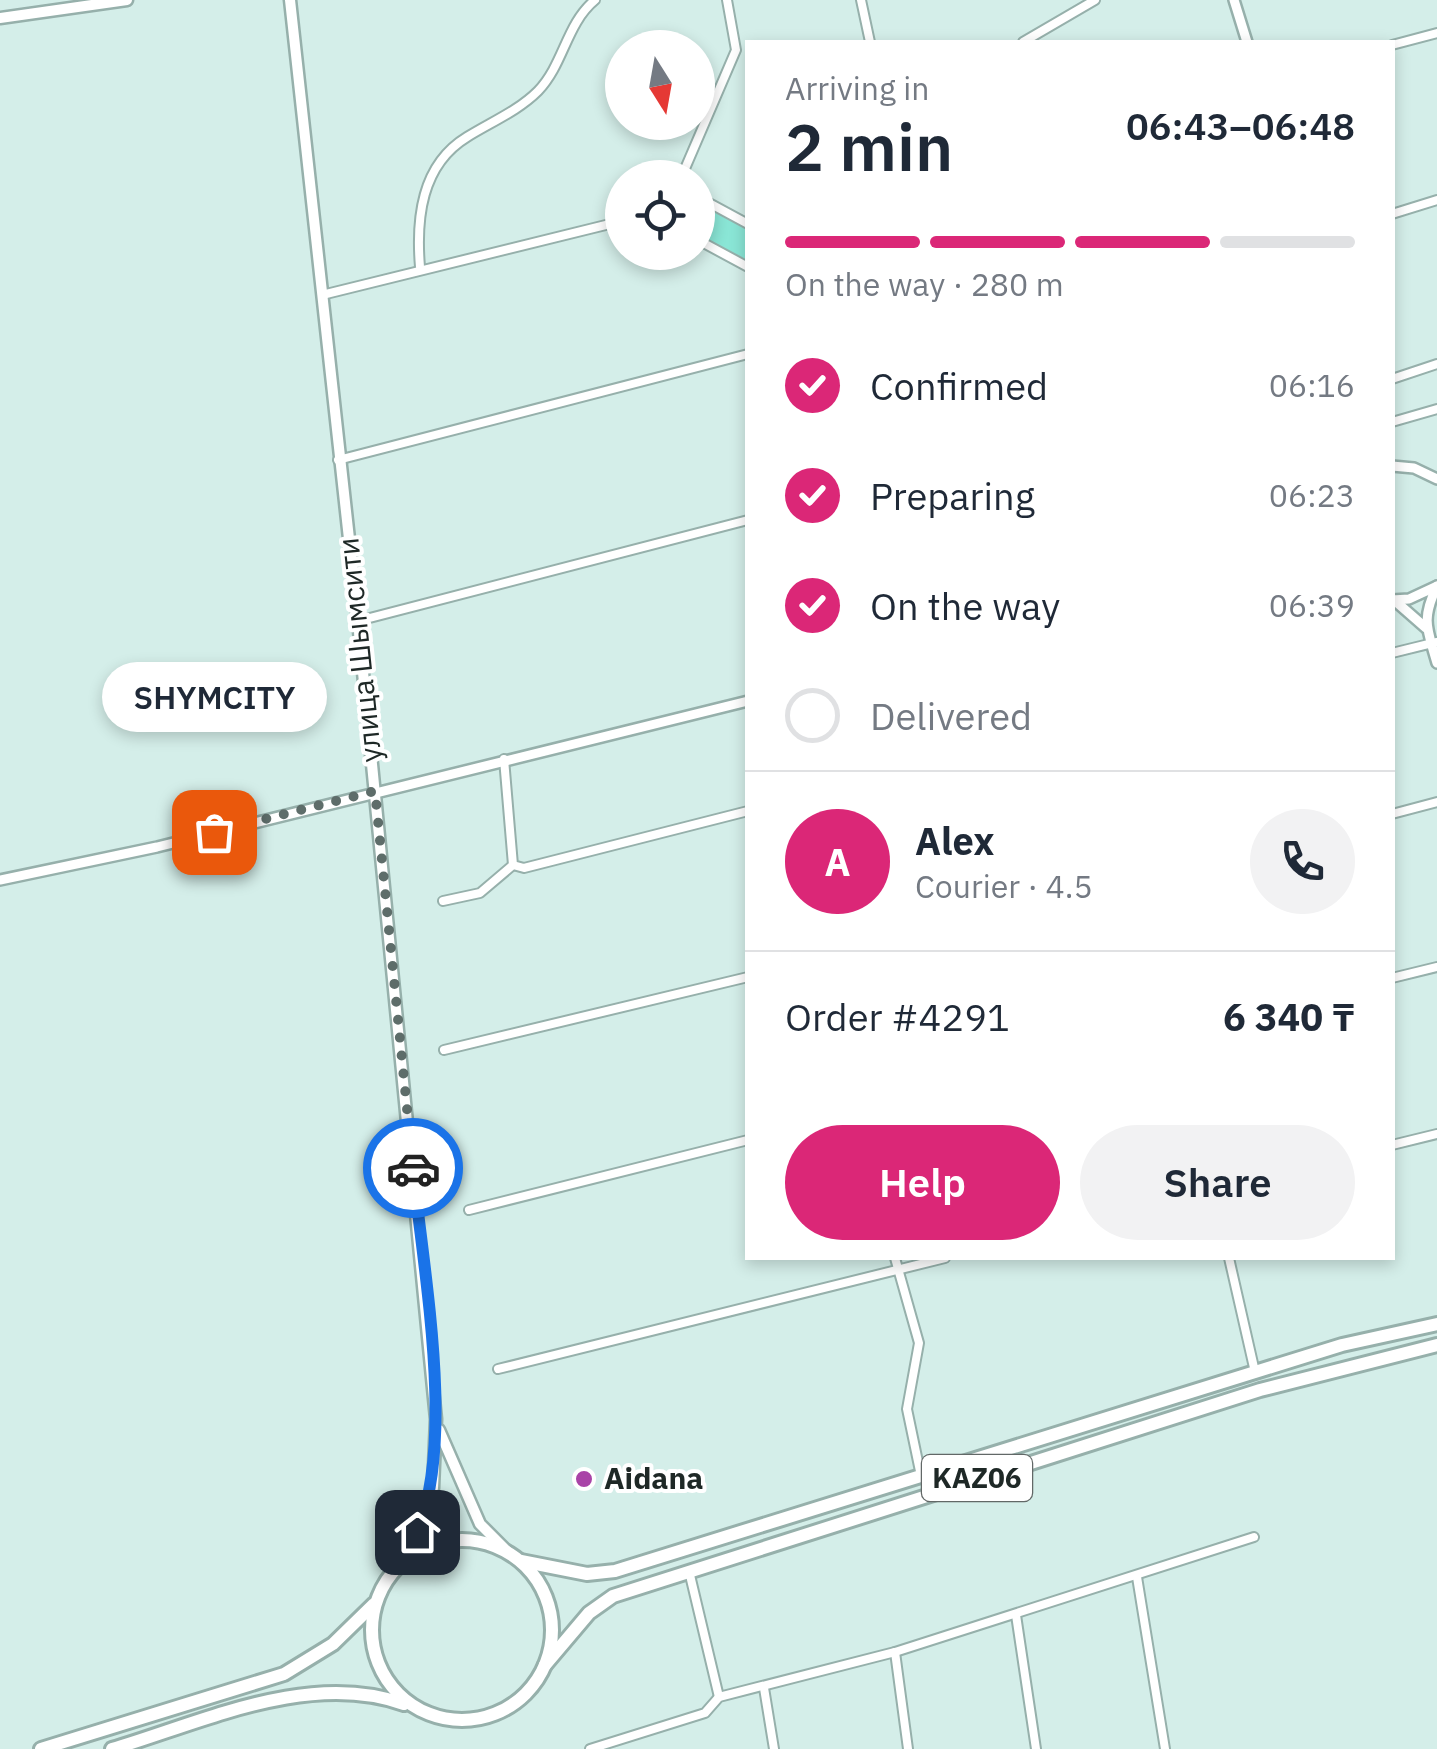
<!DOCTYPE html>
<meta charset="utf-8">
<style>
:root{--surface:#fff;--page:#f2f2f3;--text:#1f2937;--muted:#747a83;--line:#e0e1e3;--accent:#db2777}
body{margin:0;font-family:"IBM Plex Sans",sans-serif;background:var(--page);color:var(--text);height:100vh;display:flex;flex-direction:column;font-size:38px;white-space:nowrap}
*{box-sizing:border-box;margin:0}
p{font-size:32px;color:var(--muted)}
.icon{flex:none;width:55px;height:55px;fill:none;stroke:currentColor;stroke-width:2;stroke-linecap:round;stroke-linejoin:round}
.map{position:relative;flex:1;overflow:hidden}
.drawer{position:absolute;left:745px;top:40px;width:650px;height:1220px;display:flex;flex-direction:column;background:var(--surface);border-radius:0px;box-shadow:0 5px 15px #0003}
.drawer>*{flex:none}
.needle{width:65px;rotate:169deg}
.buttons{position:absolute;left:605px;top:30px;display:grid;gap:20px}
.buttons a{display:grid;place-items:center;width:110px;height:110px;border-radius:50%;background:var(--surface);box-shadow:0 5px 15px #0003;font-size:50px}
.pin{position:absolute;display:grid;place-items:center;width:85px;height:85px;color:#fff;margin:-42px;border-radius:20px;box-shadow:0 5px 15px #0006}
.courier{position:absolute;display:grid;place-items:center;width:100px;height:100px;margin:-50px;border:8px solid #1a73e8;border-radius:50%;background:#fff;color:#222;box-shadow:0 2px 12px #0007}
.bubble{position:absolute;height:70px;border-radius:35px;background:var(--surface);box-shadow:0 5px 15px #0003;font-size:32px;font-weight:600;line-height:70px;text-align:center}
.headline em{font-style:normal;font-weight:600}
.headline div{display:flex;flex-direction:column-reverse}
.headline{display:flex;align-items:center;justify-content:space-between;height:170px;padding:0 40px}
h1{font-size:65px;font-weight:600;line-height:75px}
.bar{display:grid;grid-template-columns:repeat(4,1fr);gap:15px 10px;align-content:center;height:120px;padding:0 40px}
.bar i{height:12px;border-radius:8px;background:var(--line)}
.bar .current{background:var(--accent)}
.bar p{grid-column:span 4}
.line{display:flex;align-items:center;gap:25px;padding:0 40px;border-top:2px solid var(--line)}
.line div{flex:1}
.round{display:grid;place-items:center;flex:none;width:105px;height:105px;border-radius:52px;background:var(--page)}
ol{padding:0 40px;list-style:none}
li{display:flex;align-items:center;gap:30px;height:110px}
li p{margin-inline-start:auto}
li .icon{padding:10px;border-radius:50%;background:var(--accent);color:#fff;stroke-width:4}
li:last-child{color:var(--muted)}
li i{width:55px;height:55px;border:5px solid var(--line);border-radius:50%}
.cta{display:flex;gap:20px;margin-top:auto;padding:20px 40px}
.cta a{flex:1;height:115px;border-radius:60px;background:var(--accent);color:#fff;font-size:40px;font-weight:600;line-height:115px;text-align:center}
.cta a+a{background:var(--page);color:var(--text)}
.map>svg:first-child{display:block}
.green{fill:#8ae6d6}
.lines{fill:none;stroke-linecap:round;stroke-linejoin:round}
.minor-casing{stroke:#96b0ab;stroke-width:12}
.tertiary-casing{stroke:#96b0ab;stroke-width:14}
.secondary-casing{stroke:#96b0ab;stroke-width:15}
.trunk-casing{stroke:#96b0ab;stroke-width:18}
.minor{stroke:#fff;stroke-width:8}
.tertiary{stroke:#fff;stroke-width:9}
.secondary{stroke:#fff;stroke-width:10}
.trunk{stroke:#fff;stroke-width:12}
.done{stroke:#5e6d6a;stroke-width:10;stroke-dasharray:0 18}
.route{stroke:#1a73e8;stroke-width:12}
.poi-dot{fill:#a943a7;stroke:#fff;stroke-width:4}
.labels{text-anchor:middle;stroke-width:8;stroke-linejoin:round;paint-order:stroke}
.shield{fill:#fff;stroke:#626867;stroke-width:2.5}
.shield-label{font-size:28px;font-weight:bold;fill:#1e2826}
.street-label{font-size:30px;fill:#1e2826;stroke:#fff}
.poi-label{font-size:30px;font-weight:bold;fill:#1e2826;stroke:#fff;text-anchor:start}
</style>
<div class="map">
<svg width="1437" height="1749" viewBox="0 0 1437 1749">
<rect width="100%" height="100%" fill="#d4eee9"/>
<polygon class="green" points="698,204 747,229 747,260 698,235"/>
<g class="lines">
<defs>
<g id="minor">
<polyline points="861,0 870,42"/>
<polyline points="1023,42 1095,0"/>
<polyline points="1392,45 1437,33"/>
<polyline points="681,178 736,50 727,0"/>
<polyline points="698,197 748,224"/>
<polyline points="1392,214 1437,200"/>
<polyline points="698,240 748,267"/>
<path d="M420 267C416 219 421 165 467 137 491 122 518 111 538 91 564 64 566 24 595 0"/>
<polyline points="322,295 622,221"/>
<polyline points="1392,379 1437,364"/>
<polyline points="1392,422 1437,409"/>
<polyline points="338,460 748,354"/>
<polyline points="358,621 748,520"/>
<polyline points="1392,653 1437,642"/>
<polyline points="504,759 513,865 524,868 748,811"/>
<polyline points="1392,814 1437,802"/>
<polyline points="443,901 480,893 513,865"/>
<polyline points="1392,978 1437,967"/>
<polyline points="444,1050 748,977"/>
<polyline points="1392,1145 1437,1134"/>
<polyline points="469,1210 748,1140"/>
<polyline points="895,1258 919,1343 907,1409 921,1476"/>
<polyline points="1229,1258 1255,1372"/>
<polyline points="498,1369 945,1258"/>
<polyline points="689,1571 719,1697"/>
<polyline points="1137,1577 1165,1749"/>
<polyline points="1016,1615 1036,1749"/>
<polyline points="895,1652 908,1749"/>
<polyline points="764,1688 774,1749"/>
<polyline points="590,1749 705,1713 719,1697 895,1652 1254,1537"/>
</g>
<g id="tertiary">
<polyline points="1234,0 1247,42"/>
<polyline points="1392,466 1414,468 1437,479"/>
<path d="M1437 586C1421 620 1427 628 1437 663"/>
<polyline points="1392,600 1409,599 1437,586"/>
<polyline points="1394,600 1426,628"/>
<polyline points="0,880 157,847 748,701"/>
</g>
<g id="secondary">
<polyline points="290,0 358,621 436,1419 433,1488 406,1558"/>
<polyline points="0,18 127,0"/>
<polyline points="439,1430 480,1524 508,1552"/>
</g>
<g id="trunk">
<circle cx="462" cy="1630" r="90"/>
<polyline points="521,1561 587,1574 615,1571 1342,1345 1437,1324"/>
<polyline points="545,1665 589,1613 613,1596 1260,1390 1437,1345"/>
<polyline points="41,1749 284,1674 333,1644 374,1604"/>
<path d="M112 1749C203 1722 310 1670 404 1704"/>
</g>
</defs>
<use href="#minor" class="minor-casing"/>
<use href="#tertiary" class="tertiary-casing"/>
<use href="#secondary" class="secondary-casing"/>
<use href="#trunk" class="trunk-casing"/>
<use href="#minor" class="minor"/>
<use href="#tertiary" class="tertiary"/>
<use href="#secondary" class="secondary"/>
<use href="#trunk" class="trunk"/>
</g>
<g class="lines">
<polyline class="done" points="214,832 375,791 413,1168"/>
<path class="route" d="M413 1168C423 1271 456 1439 417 1532"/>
</g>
<circle class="poi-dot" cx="584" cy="1479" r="10"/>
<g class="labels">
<rect class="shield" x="922" y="1455" width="110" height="46" rx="8"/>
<g class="shield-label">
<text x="977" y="1488">KАZ06</text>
</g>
<g class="street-label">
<text transform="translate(360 650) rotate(-96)" y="10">улица Шымсити</text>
</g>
<g class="poi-label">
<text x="604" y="1489">Aidana</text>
</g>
</g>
</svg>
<div class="buttons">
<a><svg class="needle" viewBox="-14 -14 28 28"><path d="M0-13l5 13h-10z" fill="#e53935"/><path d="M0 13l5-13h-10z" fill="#747a83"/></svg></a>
<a><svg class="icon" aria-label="locate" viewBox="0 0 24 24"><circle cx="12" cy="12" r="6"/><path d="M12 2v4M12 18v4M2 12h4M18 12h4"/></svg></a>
</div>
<div class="pin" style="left:214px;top:832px;background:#ea580c"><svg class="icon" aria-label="bag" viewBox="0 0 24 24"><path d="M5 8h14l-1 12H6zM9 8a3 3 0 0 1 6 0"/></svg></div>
<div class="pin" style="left:417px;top:1532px;background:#1f2937"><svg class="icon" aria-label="home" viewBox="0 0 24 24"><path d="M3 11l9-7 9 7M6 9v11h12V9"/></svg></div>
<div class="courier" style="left:413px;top:1168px"><svg class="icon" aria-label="car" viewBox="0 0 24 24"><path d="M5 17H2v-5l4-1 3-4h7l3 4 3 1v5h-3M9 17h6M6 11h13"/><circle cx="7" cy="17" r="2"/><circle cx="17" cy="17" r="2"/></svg></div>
<div class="bubble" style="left:102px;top:662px;width:225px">SHYMCITY</div>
<section class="drawer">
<div class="headline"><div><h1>2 min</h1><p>Arriving in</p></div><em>06:43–06:48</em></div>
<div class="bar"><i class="current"></i><i class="current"></i><i class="current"></i><i></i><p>On the way · 280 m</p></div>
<ol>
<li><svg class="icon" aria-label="check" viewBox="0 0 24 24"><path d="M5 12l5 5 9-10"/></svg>Confirmed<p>06:16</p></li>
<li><svg class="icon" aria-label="check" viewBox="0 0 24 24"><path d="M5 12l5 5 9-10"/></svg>Preparing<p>06:23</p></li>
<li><svg class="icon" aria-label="check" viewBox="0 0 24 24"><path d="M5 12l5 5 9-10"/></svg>On the way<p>06:39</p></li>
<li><i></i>Delivered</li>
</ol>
<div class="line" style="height:180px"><b class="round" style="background:var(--accent);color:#fff">A</b><div><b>Alex</b><p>Courier · 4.5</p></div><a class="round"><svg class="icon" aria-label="phone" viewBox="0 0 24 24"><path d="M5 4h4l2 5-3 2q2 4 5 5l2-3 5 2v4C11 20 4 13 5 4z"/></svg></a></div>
<div class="line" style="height:130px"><div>Order #4291</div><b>6 340 ₸</b></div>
<div class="cta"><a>Help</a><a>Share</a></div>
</section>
</div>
